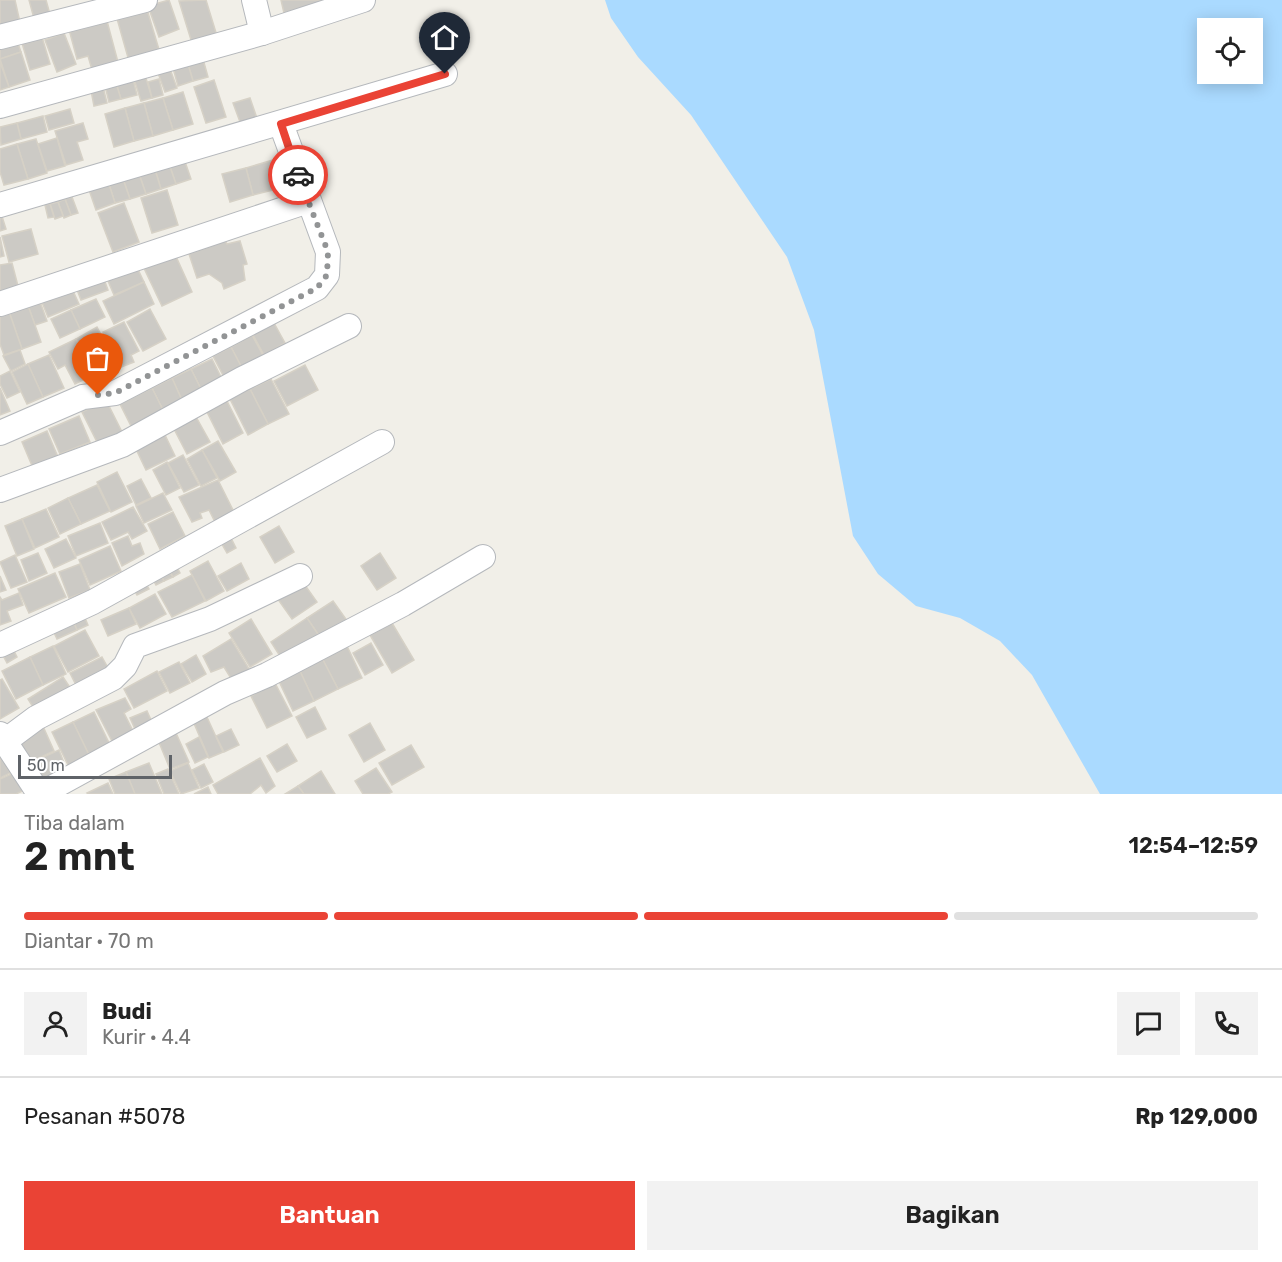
<!DOCTYPE html>
<html lang="id">
<meta charset="utf-8">
<style>
:root{--surface:#fff;--page:#f2f2f2;--text:#222;--muted:#767676;--line:#e0e0e0;--accent:#ea4335}
body{margin:0;font-family:Rubik,sans-serif;background:var(--page);color:var(--text);height:100vh;display:flex;flex-direction:column;font-size:22px;white-space:nowrap}
*{box-sizing:border-box;margin:0}
p{font-size:20px;color:var(--muted)}
.icon{flex:none;width:33px;height:33px;fill:none;stroke:currentColor;stroke-width:2;stroke-linecap:round;stroke-linejoin:round}
.map{position:relative;height:794px;overflow:hidden}
.panel{display:flex;flex-direction:column;background:var(--surface);flex:1}
.panel>*{flex:none}
.buttons{position:absolute;left:1197px;top:18px;display:grid;gap:12px}
.buttons a{display:grid;place-items:center;width:66px;height:66px;border-radius:0px;background:var(--surface);box-shadow:0 3px 15px #0003;font-size:30px}
.scale{position:absolute;left:18px;bottom:15px;width:154px;box-sizing:border-box;padding-left:6px;border:3px solid #5f6368;border-top:0;font-size:16px;line-height:21px;white-space:nowrap;color:#5f6368;-webkit-text-stroke:4px #fff;paint-order:stroke}
.pin{position:absolute;display:grid;place-items:center;width:51px;height:51px;color:#fff;margin:-62px -26px;border-radius:50% 50% 50% 0;rotate:-45deg;box-shadow:0 0 6px #0007}
.pin .icon{rotate:45deg}
.courier{position:absolute;display:grid;place-items:center;width:60px;height:60px;margin:-30px;border:4px solid #ea4335;border-radius:50%;background:#fff;color:#222;box-shadow:0 2px 8px #0007}
.summary em{font-style:normal;font-weight:600}
.summary div{display:flex;flex-direction:column-reverse}
.summary{display:flex;align-items:center;justify-content:space-between;height:102px;padding:0 24px}
h1{font-size:39px;font-weight:600;line-height:45px}
.bar{display:grid;grid-template-columns:repeat(4,1fr);gap:9px 6px;align-content:center;height:72px;padding:0 24px}
.bar i{height:8px;border-radius:4px;background:var(--line)}
.bar .selected{background:var(--accent)}
.bar p{grid-column:span 4}
.line{display:flex;align-items:center;gap:15px;padding:0 24px;border-top:2px solid var(--line)}
.line div{flex:1}
.round{display:grid;place-items:center;flex:none;width:63px;height:63px;border-radius:0px;background:var(--page)}
.button{display:flex;gap:12px;margin-top:auto;padding:12px 24px}
.button a{flex:1;height:69px;border-radius:0px;background:var(--accent);color:#fff;font-size:24px;font-weight:600;line-height:69px;text-align:center}
.button a+a{background:var(--page);color:var(--text)}
.map>svg:first-child{display:block}
.water{fill:#aadaff;fill-rule:evenodd}
.building{fill:#cccac5;stroke:#d6d1c6;stroke-width:1.5}
.lines{fill:none;stroke-linecap:round;stroke-linejoin:round}
.street-casing{stroke:#b5b8bc;stroke-width:26}
.street{stroke:#fff;stroke-width:24}
.done{stroke:#929495;stroke-width:6;stroke-dasharray:0 10.8}
.route{stroke:#ea4335;stroke-width:8}
</style>
<div class="map">
<svg width="1282" height="794" viewBox="0 0 1282 794">
<rect width="100%" height="100%" fill="#f1efe8"/>
<path class="water" d="M605 0H1282V794H1100L1032 675 1000 641 960 618 916 606 878 574 853 536 814 330 787 257 691 115 638 57 611 18ZM1208 28H1252V74H1208Z"/>
<g class="building">
<polygon points="0,0 15,0 21,27 0,31"/>
<polygon points="29,0 46,0 51,18 35,22"/>
<polygon points="169,0 179,29 159,37 148,6"/>
<polygon points="206,0 217,36 192,43 179,1"/>
<polygon points="281,0 335,0 284,13"/>
<polygon points="146,6 160,53 129,61 116,15"/>
<polygon points="107,21 119,66 93,73 88,56 77,59 67,22"/>
<polygon points="64,33 76,64 57,72 45,40"/>
<polygon points="15,35 21,52 0,59 0,40"/>
<polygon points="42,37 50,64 30,70 22,43"/>
<polygon points="21,52 30,80 9,87 0,59"/>
<polygon points="203,59 208,77 193,81 188,64"/>
<polygon points="0,62 9,87 0,90"/>
<polygon points="188,64 193,81 178,86 173,68"/>
<polygon points="170,69 177,88 165,92 158,73"/>
<polygon points="132,75 137,95 121,99 115,80"/>
<polygon points="145,75 152,98 141,101 134,79"/>
<polygon points="159,79 163,95 152,98 148,82"/>
<polygon points="115,80 121,99 109,102 104,82"/>
<polygon points="214,80 226,117 206,123 194,87"/>
<polygon points="102,83 107,103 94,106 90,85"/>
<polygon points="183,92 193,124 173,130 163,98"/>
<polygon points="163,98 173,130 153,136 144,103"/>
<polygon points="250,98 259,124 243,130 233,103"/>
<polygon points="144,103 153,136 134,141 125,108"/>
<polygon points="125,108 134,141 114,147 105,114"/>
<polygon points="70,109 74,123 49,130 45,116"/>
<polygon points="43,116 47,132 21,139 17,123"/>
<polygon points="17,123 21,139 1,145 0,127"/>
<polygon points="83,123 88,139 77,142 83,160 66,165 55,131"/>
<polygon points="57,138 65,166 47,171 38,144"/>
<polygon points="36,139 47,173 28,179 17,144"/>
<polygon points="17,144 28,179 4,185 0,172 0,149"/>
<polygon points="182,153 191,179 176,184 167,158"/>
<polygon points="167,158 176,184 161,189 153,163"/>
<polygon points="273,160 281,188 253,195 246,168"/>
<polygon points="153,163 161,189 146,194 137,168"/>
<polygon points="137,168 146,194 130,199 121,173"/>
<polygon points="246,168 253,195 230,202 222,174"/>
<polygon points="121,173 130,199 115,203 107,178"/>
<polygon points="107,178 115,203 96,210 87,184"/>
<polygon points="167,190 178,225 152,233 141,198"/>
<polygon points="72,197 78,213 71,215 65,199"/>
<polygon points="65,199 71,215 64,218 58,202"/>
<polygon points="58,202 63,216 55,219 50,204"/>
<polygon points="124,203 139,242 113,252 98,213"/>
<polygon points="50,204 54,217 48,218 45,205"/>
<polygon points="0,210 6,229 0,231"/>
<polygon points="31,229 38,254 9,262 2,236"/>
<polygon points="0,237 4,256 0,257"/>
<polygon points="225,241 227,244 240,241 247,264 243,265 245,280 224,289 222,283 209,274 197,278 189,254"/>
<polygon points="174,252 192,292 162,306 143,266"/>
<polygon points="134,261 144,282 114,295 105,274"/>
<polygon points="12,263 18,286 0,291 0,265"/>
<polygon points="101,271 108,290 81,300 74,282"/>
<polygon points="69,282 79,304 48,317 39,295"/>
<polygon points="144,282 154,304 114,324 103,301"/>
<polygon points="38,296 47,321 35,325 26,300"/>
<polygon points="25,297 41,342 22,349 6,303"/>
<polygon points="96,299 105,317 80,329 71,310"/>
<polygon points="6,303 22,349 4,355 0,344 0,305"/>
<polygon points="150,309 166,339 143,351 127,322"/>
<polygon points="71,310 80,329 60,338 51,319"/>
<polygon points="124,322 139,351 131,355 134,362 121,367 103,332"/>
<polygon points="274,323 285,343 264,355 253,335"/>
<polygon points="97,327 117,365 97,376 76,339"/>
<polygon points="252,335 265,359 243,370 231,347"/>
<polygon points="76,339 93,375 75,384 65,365 58,369 49,352"/>
<polygon points="231,347 243,370 225,379 213,356"/>
<polygon points="20,350 25,364 11,371 3,356"/>
<polygon points="49,355 64,388 43,397 28,364"/>
<polygon points="212,359 226,387 205,397 191,369"/>
<polygon points="28,364 43,397 27,404 12,372"/>
<polygon points="305,365 318,390 287,406 274,381"/>
<polygon points="191,369 205,397 185,407 172,378"/>
<polygon points="10,371 20,392 7,398 0,384 0,376"/>
<polygon points="172,378 185,407 166,416 152,388"/>
<polygon points="271,379 289,414 268,424 250,389"/>
<polygon points="0,388 10,411 0,415"/>
<polygon points="152,388 166,416 134,432 120,404"/>
<polygon points="250,389 268,424 248,435 230,399"/>
<polygon points="106,400 122,432 98,444 82,412"/>
<polygon points="227,401 243,433 223,444 207,412"/>
<polygon points="195,415 210,442 187,454 173,427"/>
<polygon points="79,416 90,442 60,454 49,429"/>
<polygon points="47,431 58,457 33,468 22,442"/>
<polygon points="165,435 175,456 146,470 136,449"/>
<polygon points="218,441 236,472 220,481 202,450"/>
<polygon points="202,450 217,478 201,486 187,459"/>
<polygon points="183,455 199,485 184,492 168,463"/>
<polygon points="167,462 180,488 166,495 153,470"/>
<polygon points="117,472 132,502 111,512 97,482"/>
<polygon points="141,479 151,498 136,505 127,486"/>
<polygon points="218,480 235,514 216,524 209,510 200,513 202,518 192,522 179,497"/>
<polygon points="97,485 110,511 81,524 68,498"/>
<polygon points="163,493 172,510 144,523 136,506"/>
<polygon points="68,498 81,524 60,534 48,508"/>
<polygon points="133,507 147,531 132,539 128,532 111,540 102,522"/>
<polygon points="46,509 59,537 35,548 22,519"/>
<polygon points="173,512 185,536 160,549 148,524"/>
<polygon points="22,519 34,549 17,556 5,526"/>
<polygon points="100,523 108,543 76,556 68,536"/>
<polygon points="279,526 294,552 275,563 260,537"/>
<polygon points="229,534 236,548 227,553 219,539"/>
<polygon points="128,536 132,546 140,543 144,554 122,566 112,543"/>
<polygon points="66,539 76,558 54,568 45,549"/>
<polygon points="110,546 121,571 90,585 79,560"/>
<polygon points="38,553 47,573 29,581 21,560"/>
<polygon points="380,553 396,578 377,590 361,566"/>
<polygon points="15,555 27,582 11,588 0,562"/>
<polygon points="208,561 224,591 206,601 190,571"/>
<polygon points="175,563 180,573 173,577 167,568"/>
<polygon points="241,563 249,579 227,591 218,576"/>
<polygon points="80,564 90,590 69,598 59,572"/>
<polygon points="167,568 173,577 164,581 159,572"/>
<polygon points="159,572 164,581 156,585 151,576"/>
<polygon points="55,573 66,597 29,613 18,589"/>
<polygon points="192,575 205,601 172,617 158,592"/>
<polygon points="0,576 6,590 0,592"/>
<polygon points="144,580 149,589 137,595 132,586"/>
<polygon points="302,581 317,602 292,619 277,598"/>
<polygon points="19,593 23,605 7,611 11,621 0,625 0,597 2,600"/>
<polygon points="155,594 166,614 140,628 129,608"/>
<polygon points="333,601 348,622 322,640 307,618"/>
<polygon points="129,608 136,624 108,636 101,620"/>
<polygon points="82,611 88,625 77,630 71,616"/>
<polygon points="71,616 77,630 57,639 50,624"/>
<polygon points="307,618 322,640 285,664 271,642"/>
<polygon points="251,619 272,654 250,667 229,633"/>
<polygon points="392,623 414,660 392,673 370,635"/>
<polygon points="85,630 99,656 68,672 54,646"/>
<polygon points="231,639 249,669 232,680 224,667 211,672 203,656"/>
<polygon points="371,643 383,665 365,675 353,653"/>
<polygon points="11,645 17,657 7,663 0,650"/>
<polygon points="53,646 66,674 43,685 30,657"/>
<polygon points="347,646 362,678 338,689 322,658"/>
<polygon points="196,655 206,674 192,682 181,664"/>
<polygon points="30,657 43,685 16,699 2,671"/>
<polygon points="102,657 113,677 80,693 70,673"/>
<polygon points="322,658 338,689 314,701 299,669"/>
<polygon points="179,662 190,683 170,693 159,672"/>
<polygon points="299,669 314,701 293,711 278,679"/>
<polygon points="157,671 167,691 134,708 124,689"/>
<polygon points="63,677 73,692 38,715 28,699"/>
<polygon points="2,679 19,708 0,719 0,680"/>
<polygon points="273,679 292,716 267,728 251,696 266,688"/>
<polygon points="125,698 131,709 124,713 134,733 113,743 96,710"/>
<polygon points="315,707 326,729 307,738 296,717"/>
<polygon points="147,711 156,731 139,738 130,718"/>
<polygon points="94,712 111,747 90,757 73,722"/>
<polygon points="206,715 223,752 209,758 193,721"/>
<polygon points="73,722 90,757 69,767 52,732"/>
<polygon points="370,723 385,750 364,762 349,735"/>
<polygon points="42,724 54,751 26,764 13,737"/>
<polygon points="231,729 239,745 224,752 216,736"/>
<polygon points="176,733 189,762 170,769 158,740"/>
<polygon points="199,737 208,757 195,763 186,744"/>
<polygon points="287,744 297,761 277,772 267,756"/>
<polygon points="411,745 424,767 392,785 379,763"/>
<polygon points="59,750 68,773 41,784 30,763"/>
<polygon points="0,752 10,773 0,778"/>
<polygon points="260,758 275,786 266,793 261,785 250,794 218,794 213,785"/>
<polygon points="149,763 162,794 135,794 126,772"/>
<polygon points="188,763 199,788 181,794 170,771"/>
<polygon points="204,764 213,782 201,788 192,770"/>
<polygon points="376,768 392,792 388,794 363,794 355,781"/>
<polygon points="168,769 179,794 164,794 156,774"/>
<polygon points="18,771 27,789 16,794 0,794 0,779"/>
<polygon points="321,771 335,794 304,794 298,786"/>
<polygon points="126,772 135,794 115,794 109,779"/>
<polygon points="108,783 113,794 88,794 87,793"/>
<polygon points="298,786 304,794 285,794"/>
<polygon points="208,787 211,794 194,794"/>
</g>
<g class="lines">
<defs>
<g id="street">
<polyline points="254,0 262,33"/>
<polyline points="0,37 145,0"/>
<polyline points="0,106 262,33 363,0"/>
<polyline points="0,205 445,74"/>
<polyline points="0,304 308,201"/>
<polyline points="0,433 83,397 115,393 317,288 327,275 328,252 281,124"/>
<polyline points="0,490 122,445 242,379 349,326"/>
<polyline points="0,645 93,602 382,442"/>
<polyline points="0,734 36,789 48,790 225,693 267,675 403,604 483,557"/>
<polyline points="5,741 36,718 113,678 125,666 135,646 210,619 300,576"/>
</g>
</defs>
<use href="#street" class="street-casing"/>
<use href="#street" class="street"/>
</g>
<g class="lines">
<polyline class="done" points="98,395 115,393 317,288 327,275 328,252 298,175"/>
<polyline class="route" points="298,175 281,124 445,74"/>
</g>
</svg>
<div class="buttons">
<a><svg class="icon" aria-label="locate" viewBox="0 0 24 24"><circle cx="12" cy="12" r="6"/><path d="M12 2v4M12 18v4M2 12h4M18 12h4"/></svg></a>
</div>
<div class="scale">50 m</div>
<div class="pin" style="left:98px;top:395px;background:#ea580c"><svg class="icon" aria-label="bag" viewBox="0 0 24 24"><path d="M5 8h14l-1 12H6zM9 8a3 3 0 0 1 6 0"/></svg></div>
<div class="pin" style="left:445px;top:74px;background:#1f2937"><svg class="icon" aria-label="home" viewBox="0 0 24 24"><path d="M3 11l9-7 9 7M6 9v11h12V9"/></svg></div>
<div class="courier" style="left:298px;top:175px"><svg class="icon" aria-label="car" viewBox="0 0 24 24"><path d="M5 17H2v-5l4-1 3-4h7l3 4 3 1v5h-3M9 17h6M6 11h13"/><circle cx="7" cy="17" r="2"/><circle cx="17" cy="17" r="2"/></svg></div>
</div>
<section class="panel">
<div class="summary"><div><h1>2 mnt</h1><p>Tiba dalam</p></div><em>12:54–12:59</em></div>
<div class="bar"><i class="selected"></i><i class="selected"></i><i class="selected"></i><i></i><p>Diantar · 70 m</p></div>
<div class="line" style="height:108px"><a class="round"><svg class="icon" aria-label="person" viewBox="0 0 24 24"><circle cx="12" cy="8" r="4"/><path d="M4 21q1-7 8-7t8 7"/></svg></a><div><b>Budi</b><p>Kurir · 4.4</p></div><a class="round"><svg class="icon" aria-label="chat" viewBox="0 0 24 24"><path d="M4 5h16v11H9l-5 4z"/></svg></a><a class="round"><svg class="icon" aria-label="phone" viewBox="0 0 24 24"><path d="M5 4h4l2 5-3 2q2 4 5 5l2-3 5 2v4C11 20 4 13 5 4z"/></svg></a></div>
<div class="line" style="height:78px"><div>Pesanan #5078</div><b>Rp 129,000</b></div>
<div class="button"><a>Bantuan</a><a>Bagikan</a></div>
</section>
